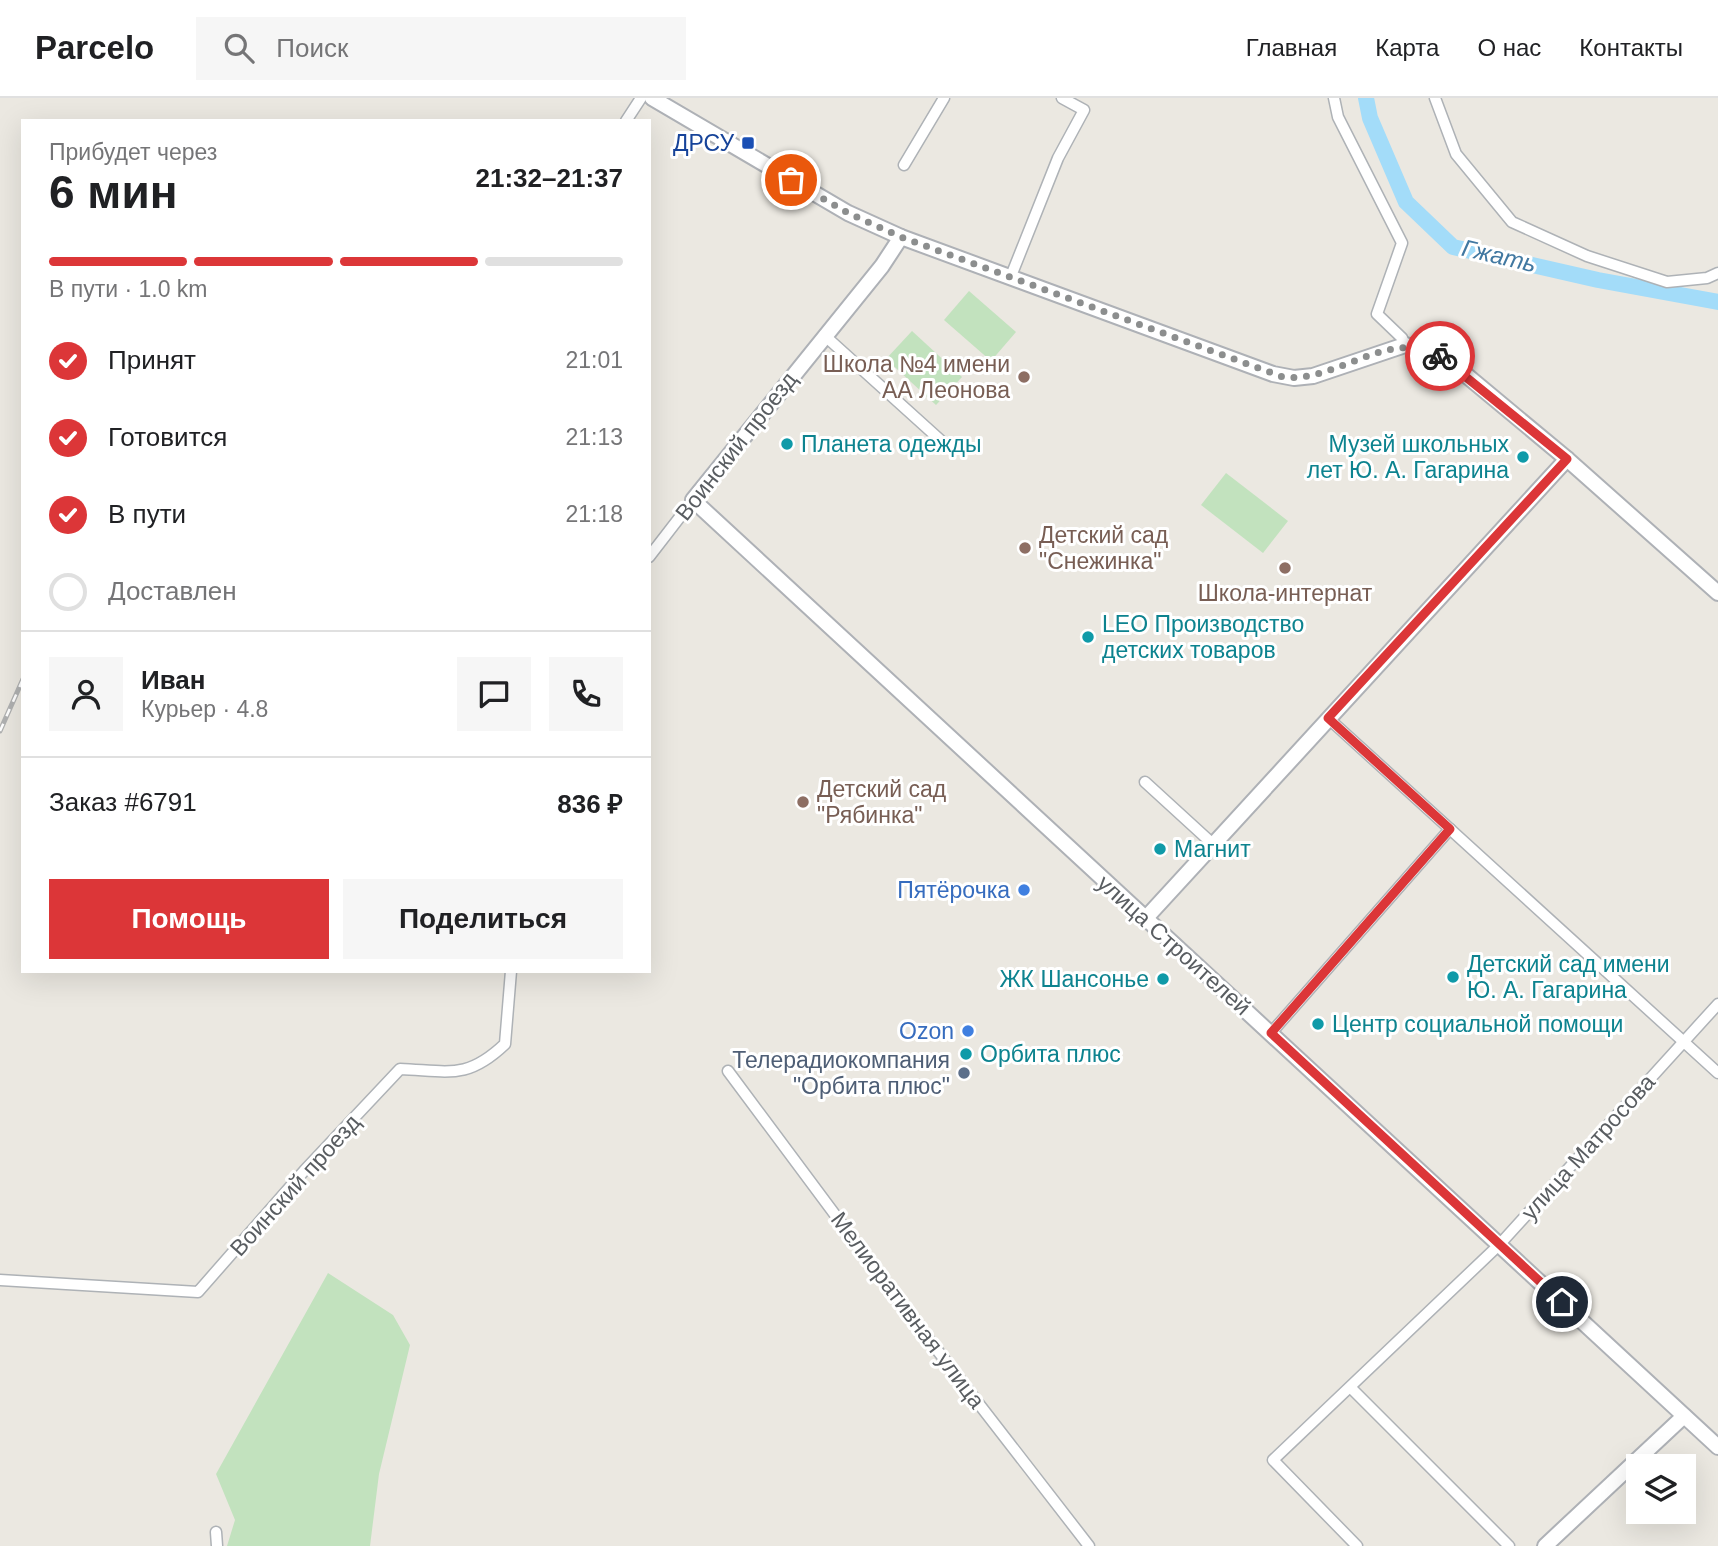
<!DOCTYPE html>
<html lang="ru">
<meta charset="utf-8">
<style>
:root{--surface:#fff;--page:#f6f6f6;--text:#202124;--muted:#757577;--line:#e0e0e0;--accent:#dc3638}
body{margin:0;font-family:Helvetica,sans-serif;background:var(--page);color:var(--text);height:100vh;display:flex;flex-direction:column;font-size:26px;white-space:nowrap}
*{box-sizing:border-box;margin:0}
p{font-size:23px;color:var(--muted)}
.icon{flex:none;width:38px;height:38px;fill:none;stroke:currentColor;stroke-width:2;stroke-linecap:round;stroke-linejoin:round}
.map{position:relative;flex:1;overflow:hidden}
.drawer{position:absolute;left:21px;top:21px;width:630px;height:854px;display:flex;flex-direction:column;background:var(--surface);border-radius:0px;box-shadow:0 7px 28px #0002}
.drawer>*{flex:none}
.tools{position:absolute;left:1626px;top:1356px;display:grid;gap:14px}
.tools a{display:grid;place-items:center;width:70px;height:70px;border-radius:0px;background:var(--surface);box-shadow:0 7px 28px #0002;font-size:35px}
.pin{position:absolute;display:grid;place-items:center;width:60px;height:60px;color:#fff;margin:-30px;border:4px solid #fff;border-radius:50%;box-shadow:0 2px 7px #0007}
.courier{position:absolute;display:grid;place-items:center;width:70px;height:70px;margin:-35px;border:5px solid #dc3638;border-radius:50%;background:#fff;color:#222;box-shadow:0 2px 9px #0007}
.summary em{font-style:normal;font-weight:700}
.summary div{display:flex;flex-direction:column-reverse}
.summary{display:flex;align-items:center;justify-content:space-between;height:119px;padding:0 28px}
h1{font-size:46px;font-weight:700;line-height:52px}
.bar{display:grid;grid-template-columns:repeat(4,1fr);gap:10px 7px;align-content:center;height:84px;padding:0 28px}
.bar i{height:9px;border-radius:5px;background:var(--line)}
.bar .active{background:var(--accent)}
.bar p{grid-column:span 4}
.line{display:flex;align-items:center;gap:18px;padding:0 28px;border-top:2px solid var(--line)}
.line div{flex:1}
.round{display:grid;place-items:center;flex:none;width:74px;height:74px;border-radius:0px;background:var(--page)}
ol{padding:0 28px;list-style:none}
li{display:flex;align-items:center;gap:21px;height:77px}
li p{margin-inline-start:auto}
li .icon{padding:7px;border-radius:50%;background:var(--accent);color:#fff;stroke-width:4}
li:last-child{color:var(--muted)}
li i{width:38px;height:38px;border:4px solid var(--line);border-radius:50%}
.action{display:flex;gap:14px;margin-top:auto;padding:14px 28px}
.action a{flex:1;height:80px;border-radius:0px;background:var(--accent);color:#fff;font-size:28px;font-weight:700;line-height:80px;text-align:center}
.action a+a{background:var(--page);color:var(--text)}
header{display:flex;align-items:center;gap:42px;box-sizing:border-box;height:98px;padding:0 35px;background:var(--surface);border-bottom:2px solid var(--line)}
header strong{font-size:33px}
nav{display:flex;gap:38px;margin-inline-start:auto;font-size:24px}
.search{width:490px;height:63px;background:var(--page);display:flex;align-items:center;gap:18px;box-sizing:border-box;padding:0 24px;border-radius:0px;color:var(--muted);font-size:26px}
.map>svg:first-child{display:block}
.green{fill:#c2e2be}
.lines{fill:none;stroke-linecap:round;stroke-linejoin:round}
.river{stroke:#a3dcf9;stroke-width:16}
.street-casing{stroke:#aeb2b6;stroke-width:13}
.secondary-casing{stroke:#aeb1b6;stroke-width:18}
.street{stroke:#fff;stroke-width:10}
.secondary{stroke:#fff;stroke-width:14}
.rail-casing{stroke:#b0b1b1;stroke-width:5}
.rail{stroke:#fff;stroke-width:2.5;stroke-dasharray:8;stroke-linecap:butt}
.done{stroke:#8c8e8e;stroke-width:7;stroke-dasharray:0 12.6}
.route{stroke:#dc3638;stroke-width:9}
.transit-dot{fill:#1a4fb4;stroke:#fff;stroke-width:2.5}
.education-dot{fill:#8d6e63;stroke:#fff;stroke-width:2.5}
.culture-dot{fill:#0f9aa8;stroke:#fff;stroke-width:2.5}
.shop-dot{fill:#3f7fe0;stroke:#fff;stroke-width:2.5}
.service-dot{fill:#5c6f8a;stroke:#fff;stroke-width:2.5}
.labels{text-anchor:middle;stroke-width:6;stroke-linejoin:round;paint-order:stroke}
.transit-label{font-size:23px;fill:#164399;stroke:#fff;text-anchor:end}
.education-label{font-size:23px;fill:#785e54;stroke:#fff;text-anchor:start}
.culture-label{font-size:23px;fill:#0d838f;stroke:#fff;text-anchor:start}
.street-label{font-size:23px;fill:#595d61;stroke:#fff}
.shop-label{font-size:23px;fill:#366cbe;stroke:#fff;text-anchor:end}
.service-label{font-size:23px;fill:#4e5e75;stroke:#fff;text-anchor:end}
.water-label{font-size:24px;font-style:italic;fill:#4178a1;stroke:#fff}
</style>
<header>
<strong>Parcelo</strong>
<div class="search"><svg class="icon" aria-label="search" viewBox="0 0 24 24"><circle cx="10" cy="10" r="6"/><path d="M15 15l6 6"/></svg>Поиск</div>
<nav><a>Главная</a><a>Карта</a><a>О нас</a><a>Контакты</a></nav>
</header>
<div class="map">
<svg width="1718" height="1448" viewBox="0 0 1718 1448">
<rect width="100%" height="100%" fill="#ebe8e1"/>
<g class="green">
<polygon points="969,193 1016,234 991,263 944,222"/>
<polygon points="912,233 962,279 936,307 886,261"/>
<polygon points="1226,375 1288,423 1263,455 1201,407"/>
<polygon points="328,1175 393,1217 410,1247 379,1376 370,1448 227,1448 235,1422 216,1376"/>
</g>
<g class="lines">
<polyline class="river" points="1366,0 1370,20 1406,104 1453,149 1598,182 1718,204"/>
<defs>
<g id="street">
<polyline points="1334,0 1338,19 1402,145 1377,216 1402,240 1405,247"/>
<polyline points="1435,0 1456,56 1512,124 1587,158 1667,184 1707,180 1718,175"/>
<polyline points="626,23 641,0"/>
<polyline points="904,67 944,0"/>
<polyline points="1011,178 1058,60 1084,12 1062,0"/>
<polyline points="824,237 948,349"/>
<polyline points="649,459 693,402"/>
<polyline points="1328,620 1718,975"/>
<polyline points="1145,684 1215,748"/>
<polyline points="1271,935 1450,731"/>
<polyline points="728,973 900,1204 1089,1448"/>
<path d="M0 1182 198 1194 304 1073 400 971C449 973 467 982 505 946L511 873"/>
<polyline points="1351,1290 1509,1448"/>
<polyline points="216,1434 217,1448"/>
<polyline points="1357,1448 1273,1362 1500,1146 1718,906"/>
</g>
<g id="secondary">
<polyline points="652,0 848,115 901,139 1273,276 1294,280 1313,278 1405,247 1435,255 1460,272 1567,361 1718,495"/>
<polyline points="901,139 882,168 693,402 1718,1349"/>
<polyline points="1145,821 1567,361"/>
<polyline points="1545,1448 1684,1318"/>
</g>
</defs>
<use href="#street" class="street-casing"/>
<use href="#secondary" class="secondary-casing"/>
<use href="#street" class="street"/>
<use href="#secondary" class="secondary"/>
<defs>
<polyline id="rail" points="0,633 23,581"/>
</defs>
<use href="#rail" class="rail-casing"/>
<use href="#rail" class="rail"/>
</g>
<g class="lines">
<path class="done" d="M791 82 848 115 901 139 1283 279C1337 285 1389 229 1440 258"/>
<polyline class="route" points="1440,258 1567,361 1328,620 1450,731 1271,935 1562,1204"/>
</g>
<rect class="transit-dot" x="741" y="38" width="14" height="14" rx="3.5"/>
<g class="education-dot">
<circle cx="1024" cy="279" r="7"/>
<circle cx="1025" cy="450" r="7"/>
<circle cx="1285" cy="470" r="7"/>
<circle cx="803" cy="704" r="7"/>
</g>
<g class="culture-dot">
<circle cx="787" cy="346" r="7"/>
<circle cx="1523" cy="359" r="7"/>
<circle cx="1088" cy="539" r="7"/>
<circle cx="1160" cy="751" r="7"/>
<circle cx="1453" cy="879" r="7"/>
<circle cx="1163" cy="881" r="7"/>
<circle cx="1318" cy="926" r="7"/>
<circle cx="966" cy="956" r="7"/>
</g>
<g class="shop-dot">
<circle cx="1024" cy="792" r="7"/>
<circle cx="968" cy="933" r="7"/>
</g>
<circle class="service-dot" cx="964" cy="975" r="7"/>
<g class="labels">
<g class="transit-label">
<text x="734" y="53">ДРСУ</text>
</g>
<g class="education-label">
<text x="1010" y="274" text-anchor="end">Школа №4 имени<tspan x="1010" dy="26">АА Леонова</tspan></text>
<text x="1039" y="445">Детский сад<tspan x="1039" dy="26">"Снежинка"</tspan></text>
<text x="1285" y="503" text-anchor="middle">Школа-интернат</text>
<text x="817" y="699">Детский сад<tspan x="817" dy="26">"Рябинка"</tspan></text>
</g>
<g class="culture-label">
<text x="801" y="354">Планета одежды</text>
<text x="1509" y="354" text-anchor="end">Музей школьных<tspan x="1509" dy="26">лет Ю. А. Гагарина</tspan></text>
<text x="1102" y="534">LEO Производство<tspan x="1102" dy="26">детских товаров</tspan></text>
<text x="1174" y="759">Магнит</text>
<text x="1467" y="874">Детский сад имени<tspan x="1467" dy="26">Ю. А. Гагарина</tspan></text>
<text x="1149" y="889" text-anchor="end">ЖК Шансонье</text>
<text x="1332" y="934">Центр социальной помощи</text>
<text x="980" y="964">Орбита плюс</text>
</g>
<g class="street-label">
<text transform="translate(736 348) rotate(-52)" y="8">Воинский проезд</text>
<text transform="translate(1174 847) rotate(42)" y="8">улица Строителей</text>
<text transform="translate(1588 1049) rotate(-48)" y="8">улица Матросова</text>
<text transform="translate(295 1087) rotate(-48)" y="8">Воинский проезд</text>
<text transform="translate(908 1212) rotate(53)" y="8">Мелиоративная улица</text>
</g>
<g class="shop-label">
<text x="1010" y="800">Пятёрочка</text>
<text x="954" y="941">Ozon</text>
</g>
<g class="service-label">
<text x="950" y="970">Телерадиокомпания<tspan x="950" dy="26">"Орбита плюс"</tspan></text>
</g>
<g class="water-label">
<text transform="translate(1499 158) rotate(13)" y="8">Гжать</text>
</g>
</g>
</svg>
<div class="tools">
<a><svg class="icon" aria-label="layers" viewBox="0 0 24 24"><path d="M12 4l9 5-9 5-9-5zM3 14l9 5 9-5"/></svg></a>
</div>
<div class="pin" style="left:791px;top:82px;background:#ea580c"><svg class="icon" aria-label="bag" viewBox="0 0 24 24"><path d="M5 8h14l-1 12H6zM9 8a3 3 0 0 1 6 0"/></svg></div>
<div class="pin" style="left:1562px;top:1204px;background:#1f2937"><svg class="icon" aria-label="home" viewBox="0 0 24 24"><path d="M3 11l9-7 9 7M6 9v11h12V9"/></svg></div>
<div class="courier" style="left:1440px;top:258px"><svg class="icon" aria-label="bike" viewBox="0 0 24 24"><circle cx="6" cy="16" r="4"/><circle cx="18" cy="16" r="4"/><path d="M6 16l4-8h5l3 8M10 8l3 8H6M13 5h3"/></svg></div>
<section class="drawer">
<div class="summary"><div><h1>6 мин</h1><p>Прибудет через</p></div><em>21:32–21:37</em></div>
<div class="bar"><i class="active"></i><i class="active"></i><i class="active"></i><i></i><p>В пути · 1.0 km</p></div>
<ol>
<li><svg class="icon" aria-label="check" viewBox="0 0 24 24"><path d="M5 12l5 5 9-10"/></svg>Принят<p>21:01</p></li>
<li><svg class="icon" aria-label="check" viewBox="0 0 24 24"><path d="M5 12l5 5 9-10"/></svg>Готовится<p>21:13</p></li>
<li><svg class="icon" aria-label="check" viewBox="0 0 24 24"><path d="M5 12l5 5 9-10"/></svg>В пути<p>21:18</p></li>
<li><i></i>Доставлен</li>
</ol>
<div class="line" style="height:126px"><a class="round"><svg class="icon" aria-label="person" viewBox="0 0 24 24"><circle cx="12" cy="8" r="4"/><path d="M4 21q1-7 8-7t8 7"/></svg></a><div><b>Иван</b><p>Курьер · 4.8</p></div><a class="round"><svg class="icon" aria-label="chat" viewBox="0 0 24 24"><path d="M4 5h16v11H9l-5 4z"/></svg></a><a class="round"><svg class="icon" aria-label="phone" viewBox="0 0 24 24"><path d="M5 4h4l2 5-3 2q2 4 5 5l2-3 5 2v4C11 20 4 13 5 4z"/></svg></a></div>
<div class="line" style="height:91px"><div>Заказ #6791</div><b>836 ₽</b></div>
<div class="action"><a>Помощь</a><a>Поделиться</a></div>
</section>
</div>
